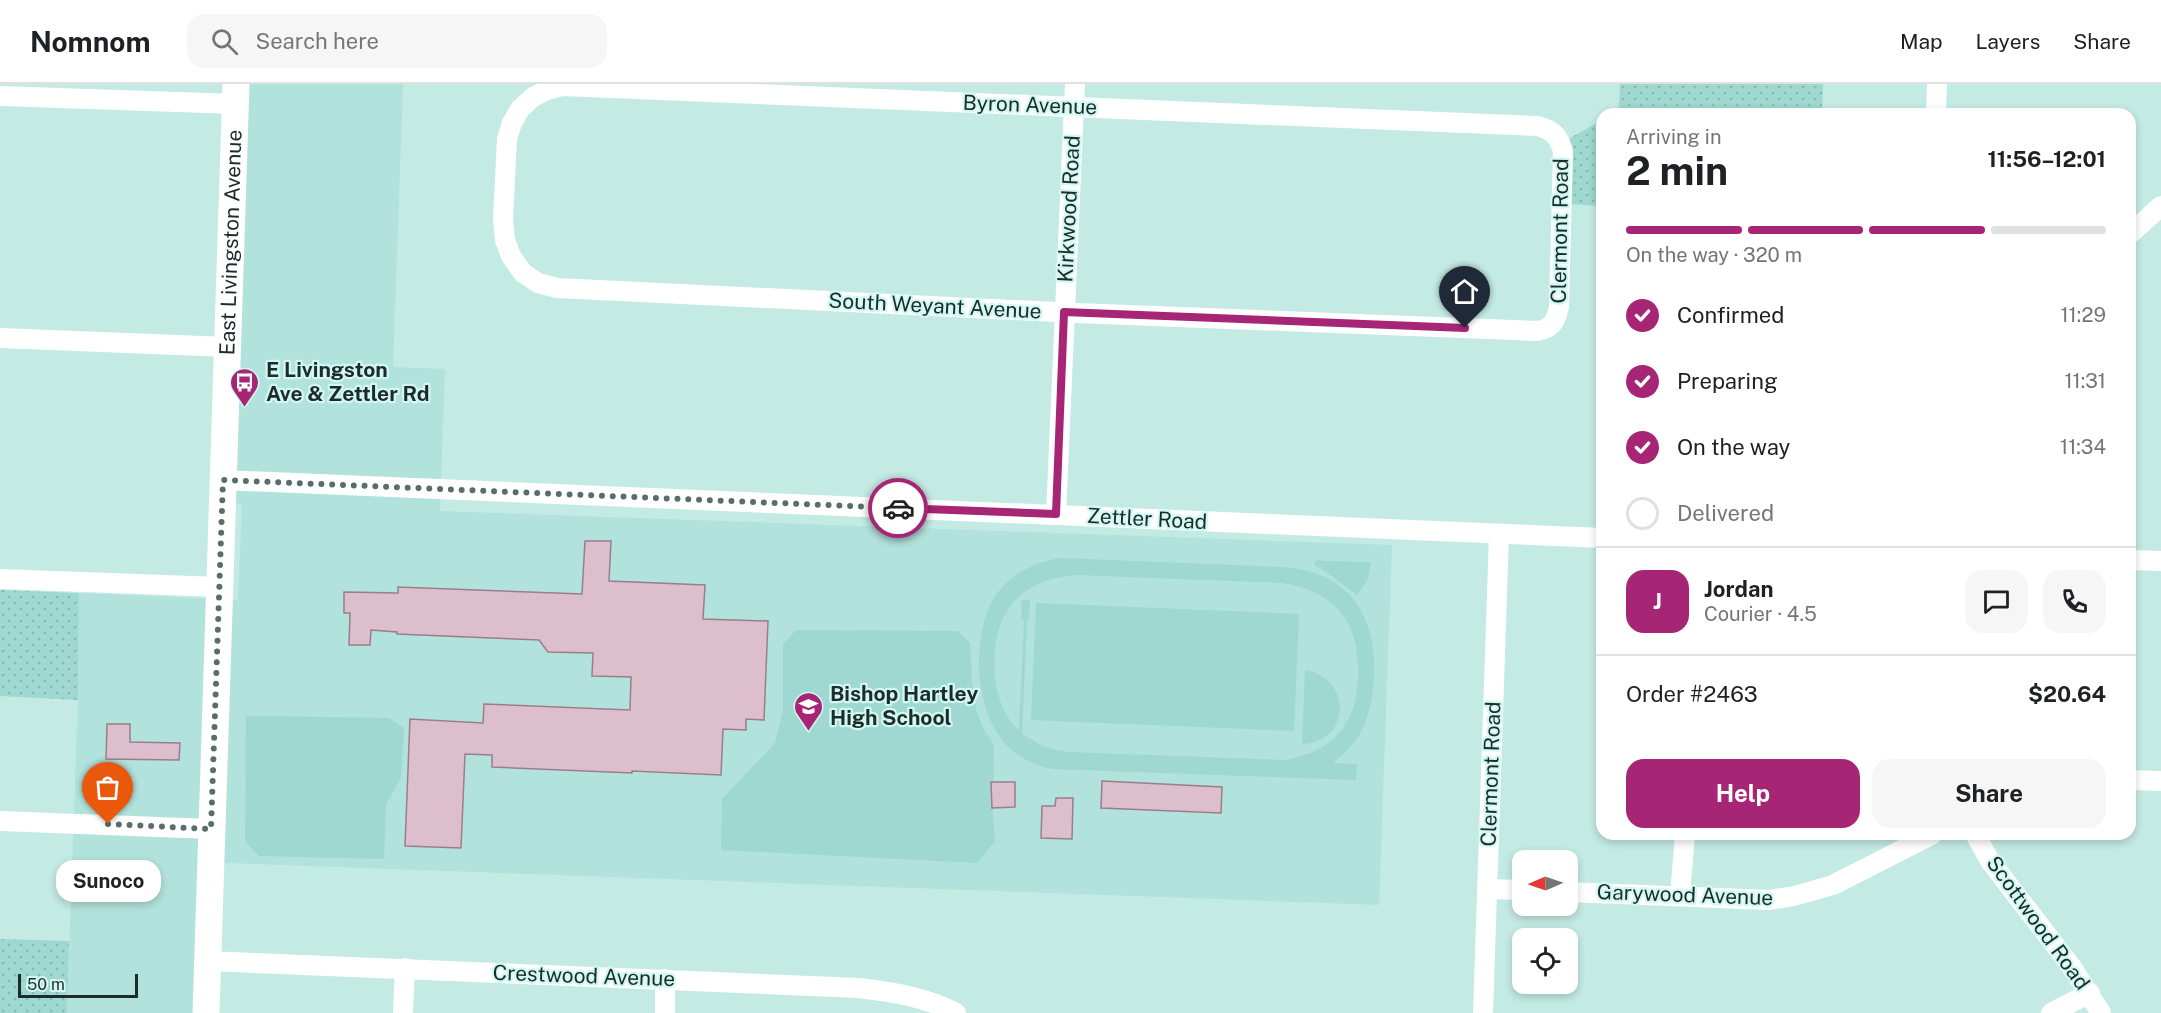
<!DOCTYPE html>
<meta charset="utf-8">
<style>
:root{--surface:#fff;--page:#f6f6f6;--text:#202124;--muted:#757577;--line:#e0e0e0;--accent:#a62675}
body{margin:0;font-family:"Public Sans",sans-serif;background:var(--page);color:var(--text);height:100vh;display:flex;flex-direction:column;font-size:22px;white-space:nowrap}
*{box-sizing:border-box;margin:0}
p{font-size:20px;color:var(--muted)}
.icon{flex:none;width:33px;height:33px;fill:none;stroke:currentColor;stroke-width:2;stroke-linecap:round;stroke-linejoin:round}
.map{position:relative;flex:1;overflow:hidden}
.sheet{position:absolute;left:1596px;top:24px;width:540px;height:732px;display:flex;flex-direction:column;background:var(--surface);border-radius:18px;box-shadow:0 3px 9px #0003}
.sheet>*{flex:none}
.needle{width:39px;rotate:268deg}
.fabs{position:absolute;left:1512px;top:766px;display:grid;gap:12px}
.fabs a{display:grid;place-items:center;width:66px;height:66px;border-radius:12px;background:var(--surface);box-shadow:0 3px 9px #0003;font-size:30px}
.scale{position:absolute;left:18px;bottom:15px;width:120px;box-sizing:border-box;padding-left:6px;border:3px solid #1d2c2a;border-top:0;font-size:16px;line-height:21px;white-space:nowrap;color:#1d2c2a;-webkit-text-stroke:4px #d1f8f2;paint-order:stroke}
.pin{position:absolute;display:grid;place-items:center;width:51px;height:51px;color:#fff;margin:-62px -26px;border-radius:50% 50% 50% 0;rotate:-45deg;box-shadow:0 0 6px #0007}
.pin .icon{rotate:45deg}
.courier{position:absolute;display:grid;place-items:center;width:60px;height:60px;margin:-30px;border:4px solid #a62675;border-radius:50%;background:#fff;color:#222;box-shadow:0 2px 8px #0007}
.bubble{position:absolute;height:42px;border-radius:18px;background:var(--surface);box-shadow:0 3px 9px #0003;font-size:20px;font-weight:700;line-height:42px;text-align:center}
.summary em{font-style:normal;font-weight:700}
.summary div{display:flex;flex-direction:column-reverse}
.summary{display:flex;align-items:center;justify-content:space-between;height:102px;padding:0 30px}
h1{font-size:39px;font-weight:700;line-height:45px}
.bar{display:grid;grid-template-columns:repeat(4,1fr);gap:9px 6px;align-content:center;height:72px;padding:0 30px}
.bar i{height:8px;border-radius:4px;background:var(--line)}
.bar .current{background:var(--accent)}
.bar p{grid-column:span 4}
.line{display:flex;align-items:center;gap:15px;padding:0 30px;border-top:2px solid var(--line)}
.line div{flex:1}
.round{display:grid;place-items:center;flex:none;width:63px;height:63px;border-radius:18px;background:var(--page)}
ol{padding:0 30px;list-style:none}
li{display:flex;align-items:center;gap:18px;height:66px}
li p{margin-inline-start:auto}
li .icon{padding:6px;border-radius:50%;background:var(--accent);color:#fff;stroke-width:4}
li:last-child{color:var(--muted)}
li i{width:33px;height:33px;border:3px solid var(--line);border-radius:50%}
.primary-button{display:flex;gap:12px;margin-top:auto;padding:12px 30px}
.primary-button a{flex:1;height:69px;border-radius:18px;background:var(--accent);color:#fff;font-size:24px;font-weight:700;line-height:69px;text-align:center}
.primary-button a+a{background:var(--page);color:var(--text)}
header{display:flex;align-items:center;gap:36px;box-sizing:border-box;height:84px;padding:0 30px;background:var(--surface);border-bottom:2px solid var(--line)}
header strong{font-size:28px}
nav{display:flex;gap:33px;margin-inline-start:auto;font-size:21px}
.search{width:420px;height:54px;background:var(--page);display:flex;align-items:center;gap:15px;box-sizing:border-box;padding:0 21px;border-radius:18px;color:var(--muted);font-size:22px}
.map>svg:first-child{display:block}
.built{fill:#b1e2db}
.grass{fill:url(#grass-dots)}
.park{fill:#9ed8d0;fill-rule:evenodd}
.building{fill:#ddbecd;stroke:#9b7e8c;stroke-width:1.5}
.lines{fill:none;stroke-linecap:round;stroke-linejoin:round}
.minor{stroke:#fff;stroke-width:20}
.secondary{stroke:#fff;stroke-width:27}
.done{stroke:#576e6b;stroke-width:6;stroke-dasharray:0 10.8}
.route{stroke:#a62675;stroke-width:8}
.labels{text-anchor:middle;stroke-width:4.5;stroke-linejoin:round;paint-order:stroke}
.street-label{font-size:21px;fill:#1d2c2a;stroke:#d1f8f2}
.poi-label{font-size:21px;font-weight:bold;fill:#1d2c2a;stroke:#d1f8f2;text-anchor:start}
</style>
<header>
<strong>Nomnom</strong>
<div class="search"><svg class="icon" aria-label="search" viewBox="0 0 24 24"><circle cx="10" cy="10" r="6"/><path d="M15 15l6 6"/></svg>Search here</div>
<nav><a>Map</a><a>Layers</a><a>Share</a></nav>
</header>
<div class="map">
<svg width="2161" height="929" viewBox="0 0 2161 929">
<defs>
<pattern id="grass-dots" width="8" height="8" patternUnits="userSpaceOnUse" patternTransform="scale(1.5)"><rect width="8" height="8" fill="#9ed8d0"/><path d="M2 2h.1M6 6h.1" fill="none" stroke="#88bab3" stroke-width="1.8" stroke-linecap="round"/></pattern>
</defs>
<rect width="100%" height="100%" fill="#c4eae4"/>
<polygon class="built" points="234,0 403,0 393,283 445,285 440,427 1392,461 1379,821 229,779 211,781 204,929 67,929 78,616 79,509 238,516 242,420 221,417"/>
<g class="grass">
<polygon points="1620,0 1823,0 1822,30 1612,30 1619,26"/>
<polygon points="1602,36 1602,122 1568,120 1570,54"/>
<polygon points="0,506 79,509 78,616 0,612"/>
<polygon points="0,855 69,857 67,929 0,929"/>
</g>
<g class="park">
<path d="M1061 474 1283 483C1309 485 1331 492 1350 511 1380 544 1380 604 1363 644 1356 658 1346 669 1333 679L1357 680 1356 696 1053 685C999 676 979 627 979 578 979 556 983 531 995 512 1011 490 1034 478 1061 474ZM1077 491 1282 499C1337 507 1361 541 1358 595 1357 615 1352 636 1338 650 1324 666 1305 672 1285 676L1070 668C1053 667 1036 660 1022 649L1027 536H1029L1030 516H1022L1021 536H1024L1019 646C989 621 986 552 1011 521 1027 501 1053 492 1077 491Z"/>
<polygon points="1317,475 1324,477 1371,478 1368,495 1357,511 1322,485 1314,481"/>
<polygon points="1036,519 1299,530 1294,647 1031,636"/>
<polygon points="796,546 958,547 970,559 972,598 976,625 983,644 994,661 993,731 995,757 977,779 721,766 722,715 775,659 783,627 783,560"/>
<path d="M1305 586C1353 595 1351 658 1302 660Z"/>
<polygon points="246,632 389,634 404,644 401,694 386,720 384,775 259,772 245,757"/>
</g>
<g class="building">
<polygon points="585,457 611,457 609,497 705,501 703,535 768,537 764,636 746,635 746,646 723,645 721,691 632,687 632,689 492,683 492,671 465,670 461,764 405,762 410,635 483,639 484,620 630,626 631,593 592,592 593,569 548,568 539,556 397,550 397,548 371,546 370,561 349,561 350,529 344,529 344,508 398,509 398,503 582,510"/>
<polygon points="107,640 130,640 130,658 180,659 179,676 106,675"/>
<polygon points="1102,697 1222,703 1221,729 1101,724"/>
<polygon points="991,698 1015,698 1015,723 992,724"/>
<polygon points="1056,714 1073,714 1072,755 1041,754 1042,722 1055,722"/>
</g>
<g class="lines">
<g class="minor">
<path d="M562 2 1537 42C1553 46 1558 51 1563 67L1559 223C1556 237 1552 245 1537 247L1077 229 557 204 538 199 523 189 511 172 505 156 503 135 507 55 512 39 520 25 533 13 547 6Z"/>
<polyline points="0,12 236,20"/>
<polyline points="1936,30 1937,0"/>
<polyline points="2130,150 2161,122"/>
<polyline points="0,254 228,263"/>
<polyline points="223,396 1602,454"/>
<polyline points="1056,431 1075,0"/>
<polyline points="2130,476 2161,477"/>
<polyline points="0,495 220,503"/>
<polyline points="2130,696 2161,697"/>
<polyline points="0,737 211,745"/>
<polyline points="1975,750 1990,777 2071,882 2101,929"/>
<polyline points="1487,805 1522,806"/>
<polyline points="1568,808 1769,816 1794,812 1833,801 1933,750"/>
<polyline points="1680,812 1685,750"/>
<path d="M207 877 859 904C892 908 926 913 956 929"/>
<polyline points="403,929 405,884"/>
<polyline points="665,929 665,895"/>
<polyline points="1483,929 1499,450"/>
<polyline points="2051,929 2090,909"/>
</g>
<path class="secondary" id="s1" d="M206 929 236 0"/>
</g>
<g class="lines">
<polyline class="done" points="108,740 211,745 223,396 898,424"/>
<polyline class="route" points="898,424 1056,430 1064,228 1465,244"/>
</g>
<defs>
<symbol id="bus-pin" viewBox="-11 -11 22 30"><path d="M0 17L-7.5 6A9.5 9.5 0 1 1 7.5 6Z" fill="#a62675" stroke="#d1f8f2"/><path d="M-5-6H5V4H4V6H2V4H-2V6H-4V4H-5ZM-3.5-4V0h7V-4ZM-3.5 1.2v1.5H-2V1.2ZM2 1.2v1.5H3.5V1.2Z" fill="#fff"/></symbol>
<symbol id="school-pin" viewBox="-11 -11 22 30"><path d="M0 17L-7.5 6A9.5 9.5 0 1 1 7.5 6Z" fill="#a62675" stroke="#d1f8f2"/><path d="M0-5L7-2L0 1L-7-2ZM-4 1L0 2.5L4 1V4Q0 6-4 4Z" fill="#fff"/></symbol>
</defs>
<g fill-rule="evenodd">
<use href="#bus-pin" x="228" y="282" width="33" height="45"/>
<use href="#school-pin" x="792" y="606" width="33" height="45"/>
</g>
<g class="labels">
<g class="street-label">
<text transform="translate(1030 21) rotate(2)" y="7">Byron Avenue</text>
<text transform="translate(1069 125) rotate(-87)" y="7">Kirkwood Road</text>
<text transform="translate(1560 147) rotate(-89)" y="7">Clermont Road</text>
<text dy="7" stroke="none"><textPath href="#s1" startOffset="771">East Livingston Avenue</textPath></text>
<text transform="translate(935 222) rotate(3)" y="7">South Weyant Avenue</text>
<text transform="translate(1147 435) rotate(3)" y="7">Zettler Road</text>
<text transform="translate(1491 690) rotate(-88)" y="7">Clermont Road</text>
<text transform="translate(1685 811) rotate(2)" y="7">Garywood Avenue</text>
<text transform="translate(2038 839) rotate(54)" y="7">Scottwood Road</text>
<text transform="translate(584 892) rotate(2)" y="7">Crestwood Avenue</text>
</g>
<g class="poi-label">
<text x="266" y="293">E Livingston<tspan x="266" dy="24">Ave &amp; Zettler Rd</tspan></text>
<text x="830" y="617">Bishop Hartley<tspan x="830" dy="24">High School</tspan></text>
</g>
</g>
</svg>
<div class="fabs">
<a><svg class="needle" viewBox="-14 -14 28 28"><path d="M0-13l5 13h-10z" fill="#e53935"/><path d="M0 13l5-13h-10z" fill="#757577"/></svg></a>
<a><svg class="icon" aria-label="locate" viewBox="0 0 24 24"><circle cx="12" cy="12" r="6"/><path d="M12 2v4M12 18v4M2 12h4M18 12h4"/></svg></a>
</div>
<div class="scale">50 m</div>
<div class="pin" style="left:108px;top:740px;background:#ea580c"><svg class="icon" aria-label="bag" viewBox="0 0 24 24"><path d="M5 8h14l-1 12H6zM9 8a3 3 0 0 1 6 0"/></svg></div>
<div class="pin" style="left:1465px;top:244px;background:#1f2937"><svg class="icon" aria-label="home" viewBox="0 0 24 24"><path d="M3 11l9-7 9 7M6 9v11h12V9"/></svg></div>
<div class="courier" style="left:898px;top:424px"><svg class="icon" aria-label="car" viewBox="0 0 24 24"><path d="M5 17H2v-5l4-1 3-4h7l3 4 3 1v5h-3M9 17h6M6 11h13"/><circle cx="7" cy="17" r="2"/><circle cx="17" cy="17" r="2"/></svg></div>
<div class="bubble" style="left:56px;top:776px;width:105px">Sunoco</div>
<section class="sheet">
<div class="summary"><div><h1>2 min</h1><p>Arriving in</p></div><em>11:56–12:01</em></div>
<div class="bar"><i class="current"></i><i class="current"></i><i class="current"></i><i></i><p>On the way · 320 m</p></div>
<ol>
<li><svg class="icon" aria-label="check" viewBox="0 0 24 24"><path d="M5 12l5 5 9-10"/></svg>Confirmed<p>11:29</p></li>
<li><svg class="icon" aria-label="check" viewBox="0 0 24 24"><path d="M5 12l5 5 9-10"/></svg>Preparing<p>11:31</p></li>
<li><svg class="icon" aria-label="check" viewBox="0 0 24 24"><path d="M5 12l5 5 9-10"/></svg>On the way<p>11:34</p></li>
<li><i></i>Delivered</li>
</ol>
<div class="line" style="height:108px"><b class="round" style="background:var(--accent);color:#fff">J</b><div><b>Jordan</b><p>Courier · 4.5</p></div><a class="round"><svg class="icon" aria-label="chat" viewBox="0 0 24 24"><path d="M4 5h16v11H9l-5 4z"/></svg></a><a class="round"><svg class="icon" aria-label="phone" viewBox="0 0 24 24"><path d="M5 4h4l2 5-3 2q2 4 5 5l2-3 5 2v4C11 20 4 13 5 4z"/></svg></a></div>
<div class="line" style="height:78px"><div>Order #2463</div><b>$20.64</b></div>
<div class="primary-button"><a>Help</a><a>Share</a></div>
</section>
</div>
